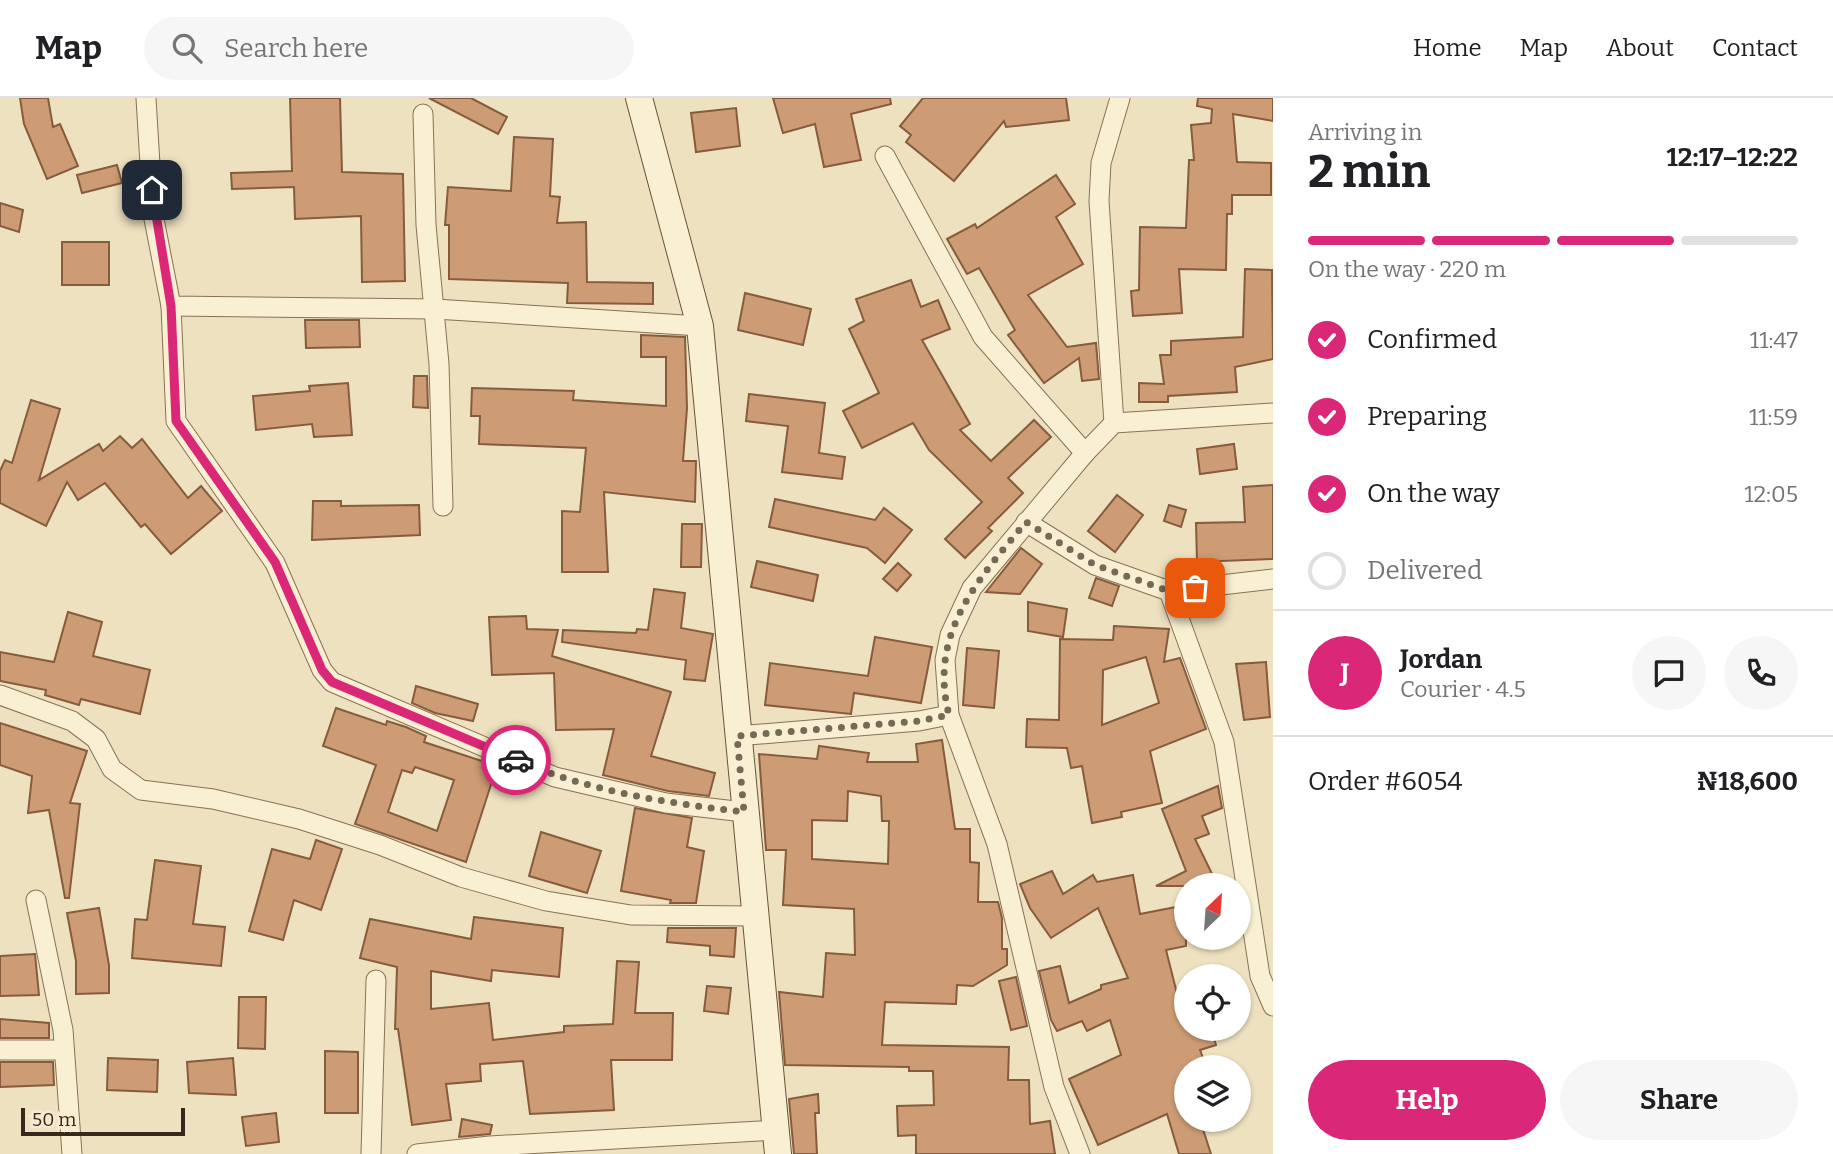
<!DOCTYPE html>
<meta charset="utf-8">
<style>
:root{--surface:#fff;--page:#f6f6f6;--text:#202124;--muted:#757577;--line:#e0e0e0;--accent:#db2777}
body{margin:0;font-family:Bitter,serif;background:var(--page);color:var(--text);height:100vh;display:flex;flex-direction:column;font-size:26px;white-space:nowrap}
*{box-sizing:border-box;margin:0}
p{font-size:23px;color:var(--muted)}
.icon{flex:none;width:38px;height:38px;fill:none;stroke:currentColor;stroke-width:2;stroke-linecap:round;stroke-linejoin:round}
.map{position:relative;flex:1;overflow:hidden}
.panel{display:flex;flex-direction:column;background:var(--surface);width:560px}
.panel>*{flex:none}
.needle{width:46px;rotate:25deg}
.fabs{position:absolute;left:1174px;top:775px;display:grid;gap:14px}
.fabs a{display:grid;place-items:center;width:77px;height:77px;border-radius:50%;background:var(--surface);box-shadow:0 2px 5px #0004;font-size:35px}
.scale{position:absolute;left:21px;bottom:18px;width:164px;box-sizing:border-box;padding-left:7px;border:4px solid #36291c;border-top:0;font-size:19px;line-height:24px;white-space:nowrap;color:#36291c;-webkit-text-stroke:5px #f6ebce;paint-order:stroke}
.pin{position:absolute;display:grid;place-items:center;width:60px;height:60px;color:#fff;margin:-30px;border-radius:14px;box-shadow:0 4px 10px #0006}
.courier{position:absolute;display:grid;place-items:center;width:70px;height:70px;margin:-35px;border:5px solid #db2777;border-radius:50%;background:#fff;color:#222;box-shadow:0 2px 9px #0007}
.head em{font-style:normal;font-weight:700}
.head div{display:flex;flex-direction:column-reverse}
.head{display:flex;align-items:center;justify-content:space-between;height:119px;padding:0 35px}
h1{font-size:46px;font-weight:700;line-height:52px}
.bar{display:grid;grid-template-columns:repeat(4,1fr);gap:10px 7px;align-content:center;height:84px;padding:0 35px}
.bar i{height:9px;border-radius:5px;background:var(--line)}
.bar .current{background:var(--accent)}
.bar p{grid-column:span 4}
.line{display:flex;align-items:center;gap:18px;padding:0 35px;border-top:2px solid var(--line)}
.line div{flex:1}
.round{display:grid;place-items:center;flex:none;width:74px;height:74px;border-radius:37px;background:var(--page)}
ol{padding:0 35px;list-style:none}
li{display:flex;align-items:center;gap:21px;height:77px}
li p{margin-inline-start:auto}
li .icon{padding:7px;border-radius:50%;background:var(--accent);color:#fff;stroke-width:4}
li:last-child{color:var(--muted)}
li i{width:38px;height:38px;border:4px solid var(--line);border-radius:50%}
.primary-button{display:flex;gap:14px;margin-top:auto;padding:14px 35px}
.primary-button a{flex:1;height:80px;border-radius:42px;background:var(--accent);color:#fff;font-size:28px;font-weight:700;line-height:80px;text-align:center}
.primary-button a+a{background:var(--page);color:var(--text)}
header{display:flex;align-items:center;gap:42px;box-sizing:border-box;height:98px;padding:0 35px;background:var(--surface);border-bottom:2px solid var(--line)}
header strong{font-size:33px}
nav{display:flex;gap:38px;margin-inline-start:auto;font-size:24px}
.search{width:490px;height:63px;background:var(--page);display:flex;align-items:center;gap:18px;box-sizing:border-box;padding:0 24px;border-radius:38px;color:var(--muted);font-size:26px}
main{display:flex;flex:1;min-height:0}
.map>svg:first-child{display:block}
.building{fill:#cd9c74;stroke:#865c3d;stroke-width:2;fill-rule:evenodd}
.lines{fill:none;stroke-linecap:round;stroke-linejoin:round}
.street-casing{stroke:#877257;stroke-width:21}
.secondary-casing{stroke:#68533a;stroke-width:28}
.street{stroke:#f9efd2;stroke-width:19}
.secondary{stroke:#f9efd2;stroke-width:26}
.done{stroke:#766955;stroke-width:7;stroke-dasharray:0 12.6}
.route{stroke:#db2777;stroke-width:9}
</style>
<header>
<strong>Map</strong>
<div class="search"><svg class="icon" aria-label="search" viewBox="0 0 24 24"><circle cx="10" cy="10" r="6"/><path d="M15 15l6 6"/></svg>Search here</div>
<nav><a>Home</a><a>Map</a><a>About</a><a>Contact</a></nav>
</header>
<main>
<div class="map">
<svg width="1273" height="1056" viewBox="0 0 1273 1056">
<rect width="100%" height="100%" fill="#eee1bf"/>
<g class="building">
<polygon points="20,0 48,0 53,29 60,26 78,68 47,81 24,26"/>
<polygon points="290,0 340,0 342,74 403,76 405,183 362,184 361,118 295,121 294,89 232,91 231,75 292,73"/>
<polygon points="429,0 471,0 507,19 498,36"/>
<polygon points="773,0 890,0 891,6 851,16 861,62 824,69 815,26 783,35"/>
<polygon points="923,0 1066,0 1069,22 1006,29 1004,23 954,83 906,44 911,37 900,28"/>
<polygon points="1198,0 1273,0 1273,23 1233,16 1237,64 1271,65 1271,97 1232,97 1232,116 1227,116 1226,172 1179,171 1182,215 1133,218 1131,193 1139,192 1140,129 1186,130 1189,62 1194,62 1191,27 1211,25 1212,11 1197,8"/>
<polygon points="736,10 740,48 696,54 691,15"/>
<polygon points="514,39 553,41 550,98 560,99 557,125 586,124 587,184 653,185 653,206 567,205 568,185 449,181 449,127 445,127 448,89 511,93"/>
<polygon points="117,67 122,85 82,95 77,77"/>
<polygon points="1056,77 1075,106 1056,119 1083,166 1028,197 1067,249 1096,245 1099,281 1082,283 1079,260 1044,285 1008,237 1015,232 979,170 967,176 947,141 975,126 977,130"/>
<polygon points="0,105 23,112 19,134 0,128"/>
<rect x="62" y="144" width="47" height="43"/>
<polygon points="1245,171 1272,172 1273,261 1235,269 1237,294 1168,298 1168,304 1139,304 1139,285 1164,286 1160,257 1171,257 1171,243 1243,239"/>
<polygon points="911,182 921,209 938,202 950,231 922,242 970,326 960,332 991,363 1034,322 1051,339 1008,380 1023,395 988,430 992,433 965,460 945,441 982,404 929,352 913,325 862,350 843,313 879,295 849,231 864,223 856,201"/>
<polygon points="745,195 811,211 803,247 738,232"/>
<polygon points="305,222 359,222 360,249 306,250"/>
<polygon points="641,237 685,239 687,310 683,363 696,363 695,404 604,394 608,474 562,474 562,413 580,414 586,350 479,346 480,318 471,318 472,290 574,293 573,302 666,308 666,259 641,259"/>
<polygon points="414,278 427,278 428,310 413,309"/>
<polygon points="348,285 352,337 314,339 312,326 256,332 253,298 310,293 309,288"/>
<polygon points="749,296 825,305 819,355 845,359 842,381 782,374 788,328 746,323"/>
<polygon points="31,302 60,311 39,382 99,346 103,353 120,338 132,350 142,341 188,400 201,388 222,413 171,456 145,426 141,429 105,385 78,402 67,384 46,428 0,405 0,373 5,362 12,365"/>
<polygon points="1234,346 1237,371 1200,376 1197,351"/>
<polygon points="1273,387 1273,461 1197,464 1196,425 1245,424 1243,389"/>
<polygon points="1117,397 1143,417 1115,454 1088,433"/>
<polygon points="775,401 875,422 884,410 912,432 885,465 867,450 769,429"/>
<polygon points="313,403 341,403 341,408 419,407 420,437 312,442"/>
<polygon points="1169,407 1186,412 1181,429 1164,423"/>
<polygon points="682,426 702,426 701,469 681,469"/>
<polygon points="1021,450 1042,466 1020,496 986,494"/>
<polygon points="757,463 818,477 813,503 751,489"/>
<polygon points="898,465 911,477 897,493 883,481"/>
<polygon points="1096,480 1119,488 1112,508 1089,500"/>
<polygon points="654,491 685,495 681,530 713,536 705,583 684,581 686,562 562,544 563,532 636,535 637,531 648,532"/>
<polygon points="1028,504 1067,511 1063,539 1028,533"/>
<polygon points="68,514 102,524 93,558 150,572 140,616 81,601 79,607 45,597 46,592 0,583 0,554 54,564"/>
<polygon points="526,518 527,531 558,532 552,558 671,594 651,658 715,675 709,698 668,693 603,677 614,631 556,632 554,575 492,577 489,519"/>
<path d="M1114 528 1169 531 1164 564 1180 560 1206 631 1150 653 1162 705 1121 714 1122 719 1092 725 1082 668 1071 670 1067 650 1026 649 1027 621 1059 622 1060 541 1113 542ZM1146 559 1159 605 1102 627 1103 572Z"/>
<polygon points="875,539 932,549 921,605 854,595 851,616 765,607 770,565 868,578"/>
<polygon points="967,550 999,553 994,610 963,607"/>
<polygon points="1266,564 1270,619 1244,622 1236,566"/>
<polygon points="416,588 478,606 473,623 435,615 412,605"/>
<path d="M336 610 386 627 387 623 406 629 426 638 424 644 497 668 466 764 355 726 376 667 323 648ZM415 669 454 682 437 733 388 714 402 672 412 675Z"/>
<polygon points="0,625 87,653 70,705 80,706 69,800 65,800 49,712 28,715 32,678 0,667"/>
<path d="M942 642 955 731H970V764L979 765 978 804H998L1002 820V851H1007V867L973 888 957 887 956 906 885 904 882 947 1009 949 1008 982H1029L1030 1026 1050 1023 1055 1056H916V1037L898 1038 897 1008 934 1007 933 973H909V969L785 967 779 894 823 899 826 855 855 857 854 811 783 807 786 752H766L759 656 817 661 819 648 869 655 867 664H918L916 646ZM848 693 881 698 882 723H889L888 766 812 761V722L847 723Z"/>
<polygon points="1218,688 1222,710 1202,718 1209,736 1195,741 1218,788 1156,788 1186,773 1162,711"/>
<polygon points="635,710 692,720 687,749 704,753 696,805 670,805 671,802 621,793"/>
<polygon points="541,734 601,753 587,795 529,778"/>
<polygon points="316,742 342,751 321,812 294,802 283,842 249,833 272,751 310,761"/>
<polygon points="155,762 201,768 193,826 225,829 221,868 132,860 135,821 147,822"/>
<polygon points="1052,773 1063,796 1093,777 1097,784 1133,777 1140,816 1186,807 1186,848 1166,852 1186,931 1211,931 1216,947 1200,952 1207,970 1186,970 1186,1022 1200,1022 1211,1056 1179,1056 1167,1016 1098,1047 1069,981 1121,957 1110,922 1087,933 1082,923 1057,933 1051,922 1039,873 1060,868 1069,905 1101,891 1101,887 1128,880 1098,810 1051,840 1030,810 1020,786"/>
<polygon points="99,810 109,867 109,895 76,896 76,863 67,815"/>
<polygon points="474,819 563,830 559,879 492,872 491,883 431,873 431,911 489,905 493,942 564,934 564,928 613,926 617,863 639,864 635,915 673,915 672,962 611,962 614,1012 530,1016 523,963 480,966 481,983 446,986 451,1022 412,1027 398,931 395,931 397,869 360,860 370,821 471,841"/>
<polygon points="668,830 736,830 734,859 710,857 710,848 667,844"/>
<polygon points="35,856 39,897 0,898 0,858"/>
<polygon points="1016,879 1027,928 1011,932 999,883"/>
<polygon points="707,888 731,890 728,916 704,913"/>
<polygon points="239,899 266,899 265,951 238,950"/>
<polygon points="0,921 49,925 49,940 0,940"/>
<polygon points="325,953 358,954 358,1015 325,1015"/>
<polygon points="108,960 158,962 157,994 107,992"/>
<polygon points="233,960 236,997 189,995 187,964"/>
<polygon points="0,964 53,964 54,987 0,989"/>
<polygon points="818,996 819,1015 815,1015 817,1056 794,1056 789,1001"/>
<polygon points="276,1015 279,1044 246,1048 242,1019"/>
<polygon points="462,1021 492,1027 490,1036 459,1039"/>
</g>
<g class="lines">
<defs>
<g id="street">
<polyline points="146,0 153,116 171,208 435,211 700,228"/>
<polyline points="423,16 426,127 439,266 443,408"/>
<polyline points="885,58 983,239 1085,355"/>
<polyline points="171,208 176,323 275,465 322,572 332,584 555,679 666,705 744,714"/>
<polyline points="1114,325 1099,103 1101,65 1120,0"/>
<polyline points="1026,424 1095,467 1169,493 1273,481"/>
<polyline points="1169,493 1224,644 1260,878 1273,908"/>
<polyline points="0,597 72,623 96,641 112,671 141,692 213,701 299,721 380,747 461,779 546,803 631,817 757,818"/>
<polyline points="737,638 919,623 949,617"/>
<polyline points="36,802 63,932 72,1056"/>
<polyline points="0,952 64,952"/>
<polyline points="371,1056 376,882"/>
<polyline points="417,1056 490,1048 776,1032"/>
<polyline points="1080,1056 1054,989 997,746 949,617 945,562 950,537 972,490 1085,355 1114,325 1273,315"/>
</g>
<polyline id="secondary" points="639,0 700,228 778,1056"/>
</defs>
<use href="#street" class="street-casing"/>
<use href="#secondary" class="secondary-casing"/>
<use href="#street" class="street"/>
<use href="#secondary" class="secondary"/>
</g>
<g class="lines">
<path class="done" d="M516 662C588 693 666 705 744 714L737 638 919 623 949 617C928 535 978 482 1026 424L1095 467 1169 493 1195 490"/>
<polyline class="route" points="152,92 171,208 176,323 275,464 322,572 332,584 516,662"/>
</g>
</svg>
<div class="fabs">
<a><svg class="needle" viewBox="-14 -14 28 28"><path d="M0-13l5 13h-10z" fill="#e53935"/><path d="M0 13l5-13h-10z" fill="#757577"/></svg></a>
<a><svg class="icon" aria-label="locate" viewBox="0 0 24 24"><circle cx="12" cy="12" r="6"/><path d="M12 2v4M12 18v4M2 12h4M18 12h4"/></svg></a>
<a><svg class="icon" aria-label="layers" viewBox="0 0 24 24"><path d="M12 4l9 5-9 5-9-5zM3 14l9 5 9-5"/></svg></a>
</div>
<div class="scale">50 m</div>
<div class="pin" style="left:1195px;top:490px;background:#ea580c"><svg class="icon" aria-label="bag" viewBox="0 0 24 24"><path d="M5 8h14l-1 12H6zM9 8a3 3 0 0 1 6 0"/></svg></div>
<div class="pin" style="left:152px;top:92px;background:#1f2937"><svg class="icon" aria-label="home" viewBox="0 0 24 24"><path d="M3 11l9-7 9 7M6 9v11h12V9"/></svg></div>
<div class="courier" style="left:516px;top:662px"><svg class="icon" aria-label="car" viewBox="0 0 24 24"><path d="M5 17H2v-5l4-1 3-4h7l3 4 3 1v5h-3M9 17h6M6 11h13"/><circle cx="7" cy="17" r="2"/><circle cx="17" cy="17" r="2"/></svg></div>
</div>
<section class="panel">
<div class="head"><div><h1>2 min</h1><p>Arriving in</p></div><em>12:17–12:22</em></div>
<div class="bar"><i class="current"></i><i class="current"></i><i class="current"></i><i></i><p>On the way · 220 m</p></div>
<ol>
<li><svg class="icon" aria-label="check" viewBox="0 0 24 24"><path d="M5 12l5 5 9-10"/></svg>Confirmed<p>11:47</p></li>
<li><svg class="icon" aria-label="check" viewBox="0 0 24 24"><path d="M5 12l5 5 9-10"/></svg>Preparing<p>11:59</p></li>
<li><svg class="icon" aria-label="check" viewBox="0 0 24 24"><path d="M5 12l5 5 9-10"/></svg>On the way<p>12:05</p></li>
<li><i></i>Delivered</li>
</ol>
<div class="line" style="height:126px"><b class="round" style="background:var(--accent);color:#fff">J</b><div><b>Jordan</b><p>Courier · 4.5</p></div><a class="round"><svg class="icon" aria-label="chat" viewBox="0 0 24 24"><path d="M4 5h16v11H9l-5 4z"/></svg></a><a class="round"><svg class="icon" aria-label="phone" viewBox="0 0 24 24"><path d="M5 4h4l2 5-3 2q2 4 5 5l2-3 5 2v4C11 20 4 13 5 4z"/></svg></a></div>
<div class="line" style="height:91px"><div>Order #6054</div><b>₦18,600</b></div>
<div class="primary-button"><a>Help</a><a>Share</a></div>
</section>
</main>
